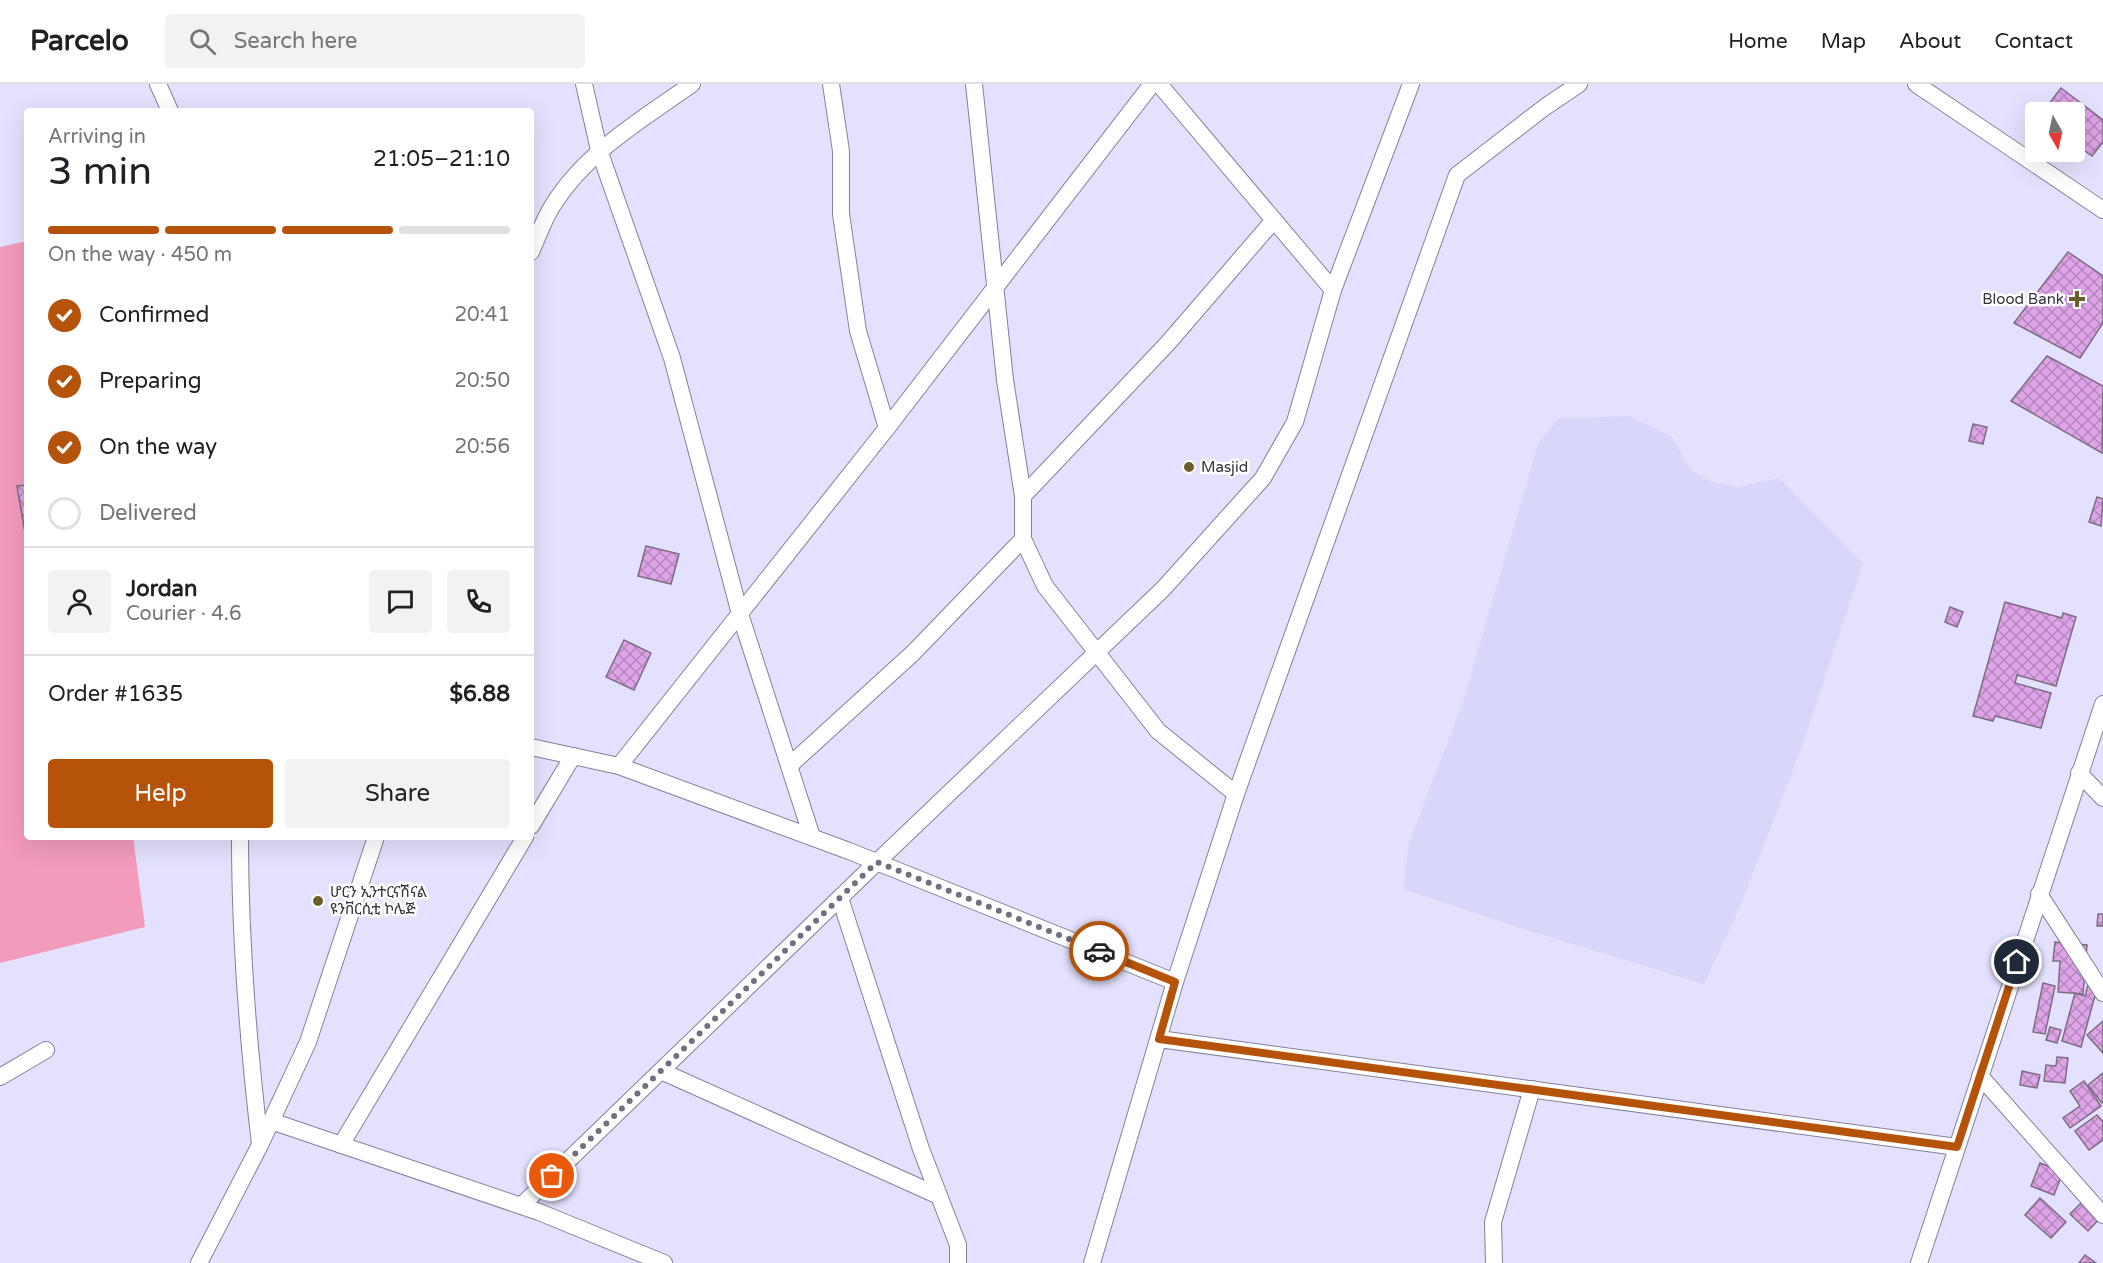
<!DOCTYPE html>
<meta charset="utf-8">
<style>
:root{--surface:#fff;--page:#f2f2f2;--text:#202124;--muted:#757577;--line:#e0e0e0;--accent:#b45309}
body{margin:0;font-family:"Varela Round","Noto Sans Ethiopic",sans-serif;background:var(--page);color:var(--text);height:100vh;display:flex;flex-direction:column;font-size:22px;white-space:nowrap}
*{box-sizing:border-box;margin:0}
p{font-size:20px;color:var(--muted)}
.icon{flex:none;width:33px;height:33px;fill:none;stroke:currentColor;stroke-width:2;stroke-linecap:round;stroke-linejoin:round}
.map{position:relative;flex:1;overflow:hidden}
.side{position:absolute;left:24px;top:24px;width:510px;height:732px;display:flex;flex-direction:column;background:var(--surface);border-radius:6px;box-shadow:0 6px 24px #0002}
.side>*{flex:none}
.needle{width:39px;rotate:171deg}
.controls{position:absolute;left:2025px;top:18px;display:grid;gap:12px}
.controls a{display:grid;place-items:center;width:60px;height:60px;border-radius:6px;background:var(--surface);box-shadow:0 6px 24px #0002;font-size:30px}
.pin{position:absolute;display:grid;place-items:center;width:51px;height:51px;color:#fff;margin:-26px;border:3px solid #fff;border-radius:50%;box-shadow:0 2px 6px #0007}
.courier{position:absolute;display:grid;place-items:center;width:60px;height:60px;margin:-30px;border:4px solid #b45309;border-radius:50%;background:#fff;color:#222;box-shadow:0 2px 8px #0007}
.headline em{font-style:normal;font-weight:600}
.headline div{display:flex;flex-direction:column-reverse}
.headline{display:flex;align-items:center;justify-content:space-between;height:102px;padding:0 24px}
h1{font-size:39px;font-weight:600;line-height:45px}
.bar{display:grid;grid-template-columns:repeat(4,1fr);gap:9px 6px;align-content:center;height:72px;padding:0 24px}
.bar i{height:8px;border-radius:4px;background:var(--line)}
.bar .on{background:var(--accent)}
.bar p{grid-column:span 4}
.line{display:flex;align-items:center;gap:15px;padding:0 24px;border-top:2px solid var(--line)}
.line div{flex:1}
.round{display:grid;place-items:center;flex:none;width:63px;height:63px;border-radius:6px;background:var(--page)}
ol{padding:0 24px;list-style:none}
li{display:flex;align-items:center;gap:18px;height:66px}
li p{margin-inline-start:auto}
li .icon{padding:6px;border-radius:50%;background:var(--accent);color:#fff;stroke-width:4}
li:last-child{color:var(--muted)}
li i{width:33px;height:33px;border:3px solid var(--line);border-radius:50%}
.primary-button{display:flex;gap:12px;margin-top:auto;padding:12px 24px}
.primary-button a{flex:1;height:69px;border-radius:6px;background:var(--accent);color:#fff;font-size:24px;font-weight:600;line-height:69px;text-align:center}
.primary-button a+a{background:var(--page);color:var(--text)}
header{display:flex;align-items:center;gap:36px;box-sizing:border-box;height:84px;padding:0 30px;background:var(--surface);border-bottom:2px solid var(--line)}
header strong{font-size:28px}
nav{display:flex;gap:33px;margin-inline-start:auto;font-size:21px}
.search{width:420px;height:54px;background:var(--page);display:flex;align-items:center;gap:15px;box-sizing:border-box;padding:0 21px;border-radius:6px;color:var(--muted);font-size:22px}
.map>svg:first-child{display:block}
.built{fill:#d8d6f9}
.garden{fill:#f39bbd}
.building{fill:url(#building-cross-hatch);stroke:#7e6c81;stroke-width:1.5}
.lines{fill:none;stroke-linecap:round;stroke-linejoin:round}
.street-casing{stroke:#83819a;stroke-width:18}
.street{stroke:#fff;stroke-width:16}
.done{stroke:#716f80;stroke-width:6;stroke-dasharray:0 10.8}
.route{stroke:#b45309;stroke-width:8}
.poi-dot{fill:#6c5f2c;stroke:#fff;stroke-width:2}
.labels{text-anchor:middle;stroke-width:5;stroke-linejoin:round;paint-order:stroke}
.poi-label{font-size:15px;fill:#33323d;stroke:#fff;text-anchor:start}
</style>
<header>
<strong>Parcelo</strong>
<div class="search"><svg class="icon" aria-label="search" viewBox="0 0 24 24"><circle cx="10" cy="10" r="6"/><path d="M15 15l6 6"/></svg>Search here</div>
<nav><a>Home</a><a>Map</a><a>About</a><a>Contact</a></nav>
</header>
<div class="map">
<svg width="2103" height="1179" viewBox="0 0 2103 1179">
<defs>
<pattern id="building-cross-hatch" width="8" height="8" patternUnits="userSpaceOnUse" patternTransform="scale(1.5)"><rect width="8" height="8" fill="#dfa4e8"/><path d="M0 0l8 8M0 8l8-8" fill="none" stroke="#b586bd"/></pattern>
</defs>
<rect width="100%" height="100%" fill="#e3e1fd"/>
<polygon class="built" points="1629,332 1672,353 1690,385 1711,398 1738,403 1779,394 1863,480 1801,665 1739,825 1704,900 1523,845 1403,805 1409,759 1463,618 1538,360 1558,335"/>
<polygon class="garden" points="27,157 27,753 133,753 145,843 0,879 0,163"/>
<g class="building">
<polygon points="2061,4 2103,36 2103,58 2092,72 2074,59 2074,28 2043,28"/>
<polygon points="2068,168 2103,192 2103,239 2080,274 2014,239"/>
<polygon points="2047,272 2103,302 2102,369 2011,317"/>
<polygon points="1973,340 1987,343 1983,360 1969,357"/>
<polygon points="27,401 27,460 17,402"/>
<polygon points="2097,413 2103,415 2101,442 2089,438"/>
<polygon points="646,462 679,470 671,500 638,492"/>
<polygon points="2005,518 2062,534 2063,529 2076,533 2056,602 2017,591 2015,599 2051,609 2041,644 1995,632 1993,637 1973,632"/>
<polygon points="1950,523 1963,528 1957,543 1945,538"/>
<polygon points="624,556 651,569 634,606 606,593"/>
<polygon points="2098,830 2103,830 2103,842 2097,842"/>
<polygon points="2055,858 2087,861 2083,910 2058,908 2060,877 2053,877"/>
<polygon points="2043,899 2055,902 2045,950 2033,948"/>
<polygon points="2088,901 2097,904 2081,963 2062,957 2075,909 2085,912"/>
<polygon points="2103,937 2103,969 2087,951"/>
<polygon points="2050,943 2061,946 2057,959 2046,956"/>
<polygon points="2057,973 2068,974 2065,999 2044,997 2046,981 2056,982"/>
<polygon points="2022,987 2040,991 2037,1004 2020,1001"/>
<polygon points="2103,989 2103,1018 2102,1019 2088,1001"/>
<polygon points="2084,997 2101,1022 2070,1044 2063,1034 2080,1022 2070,1007"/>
<polygon points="2097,1031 2103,1038 2103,1056 2089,1066 2075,1047"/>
<polygon points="2040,1079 2063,1088 2054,1111 2031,1102"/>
<polygon points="2087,1113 2103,1131 2088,1147 2070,1130"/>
<polygon points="2040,1114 2066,1138 2051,1154 2025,1131"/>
<polygon points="2085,1171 2096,1179 2079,1179"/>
</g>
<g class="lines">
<defs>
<g id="street">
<polyline points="158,0 170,27"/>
<polyline points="584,0 599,66 672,274 740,530 812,753"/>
<polyline points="831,0 841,67 841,130 858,247 887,344"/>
<polyline points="974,0 1005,296 1023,412 1023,455 1045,502 1158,647 1236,710"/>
<polyline points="1159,0 1333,206"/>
<polyline points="1916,0 2103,126"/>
<path d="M531 168C538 152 544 135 553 121 586 68 641 36 692 0"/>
<polyline points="1023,412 1168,259 1274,136"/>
<polyline points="531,663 619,682 849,767 1175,898"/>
<polyline points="619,682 887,344 1152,0"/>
<polyline points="789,682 913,569 1023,455"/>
<polyline points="2079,689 2103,714"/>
<polyline points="531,742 573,672"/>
<path d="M240 753C240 856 248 958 260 1060"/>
<polyline points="2039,810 2103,909"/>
<polyline points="840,814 921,1065 958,1161 958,1179"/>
<polyline points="1159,955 1957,1063"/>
<polyline points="661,987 939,1112"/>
<polyline points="1980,992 2103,1131"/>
<polyline points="0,993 46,966"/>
<polyline points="271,1037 539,1128 664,1179"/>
<polyline points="341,1061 525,753"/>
<polyline points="521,1122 877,778 1163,505 1263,394 1295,338 1333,206 1411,0"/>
<polyline points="199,1179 260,1061 308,958 376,753"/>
<polyline points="1092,1179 1175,898 1236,710 1457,91 1545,23 1579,0"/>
<polyline points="1494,1179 1493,1138 1532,1005"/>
<polyline points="1919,1179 2103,620"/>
</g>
</defs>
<use href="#street" class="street-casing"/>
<use href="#street" class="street"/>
</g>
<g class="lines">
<polyline class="done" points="552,1092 877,778 1099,867"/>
<polyline class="route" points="1099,867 1175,898 1159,955 1957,1063 2017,878"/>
</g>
<g class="poi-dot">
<path d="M2074 206h6v6h6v6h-6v6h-6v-6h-6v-6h6z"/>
<circle cx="1189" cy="383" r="6"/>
<circle cx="318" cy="817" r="6"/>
</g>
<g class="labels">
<g class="poi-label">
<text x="2064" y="220" text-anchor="end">Blood Bank</text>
<text x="1201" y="388">Masjid</text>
<text x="330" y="813">ሆርን ኢንተርናሽናል<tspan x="330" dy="17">ዩንቨርሲቲ ኮሌጅ</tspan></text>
</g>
</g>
</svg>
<div class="controls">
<a><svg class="needle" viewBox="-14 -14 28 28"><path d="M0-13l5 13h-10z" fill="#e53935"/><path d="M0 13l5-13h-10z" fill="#757577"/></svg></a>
</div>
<div class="pin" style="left:552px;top:1092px;background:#ea580c"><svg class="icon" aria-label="bag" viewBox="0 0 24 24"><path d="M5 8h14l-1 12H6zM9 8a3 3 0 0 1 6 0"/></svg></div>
<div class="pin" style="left:2017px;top:878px;background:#1f2937"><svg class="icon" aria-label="home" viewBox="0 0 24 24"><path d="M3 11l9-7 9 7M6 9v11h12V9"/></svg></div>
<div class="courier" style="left:1099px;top:867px"><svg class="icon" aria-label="car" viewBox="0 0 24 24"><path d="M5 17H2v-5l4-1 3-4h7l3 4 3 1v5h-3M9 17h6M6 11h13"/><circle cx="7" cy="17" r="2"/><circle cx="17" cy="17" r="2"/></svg></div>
<section class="side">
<div class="headline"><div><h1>3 min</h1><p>Arriving in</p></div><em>21:05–21:10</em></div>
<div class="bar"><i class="on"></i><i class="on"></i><i class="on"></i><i></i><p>On the way · 450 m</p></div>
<ol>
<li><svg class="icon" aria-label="check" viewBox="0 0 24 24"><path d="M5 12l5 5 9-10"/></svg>Confirmed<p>20:41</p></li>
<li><svg class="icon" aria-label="check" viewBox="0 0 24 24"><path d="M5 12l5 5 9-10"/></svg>Preparing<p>20:50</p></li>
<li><svg class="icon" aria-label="check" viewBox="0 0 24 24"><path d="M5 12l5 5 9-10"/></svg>On the way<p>20:56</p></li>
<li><i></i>Delivered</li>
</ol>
<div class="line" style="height:108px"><a class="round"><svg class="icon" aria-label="person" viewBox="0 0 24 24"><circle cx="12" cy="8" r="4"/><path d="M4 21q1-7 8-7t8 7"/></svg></a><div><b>Jordan</b><p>Courier · 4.6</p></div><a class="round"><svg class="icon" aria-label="chat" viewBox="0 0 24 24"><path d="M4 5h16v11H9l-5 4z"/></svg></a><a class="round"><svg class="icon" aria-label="phone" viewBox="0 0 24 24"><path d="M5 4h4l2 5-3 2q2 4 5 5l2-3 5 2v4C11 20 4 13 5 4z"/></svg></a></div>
<div class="line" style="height:78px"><div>Order #1635</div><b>$6.88</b></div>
<div class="primary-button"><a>Help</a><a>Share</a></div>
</section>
</div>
